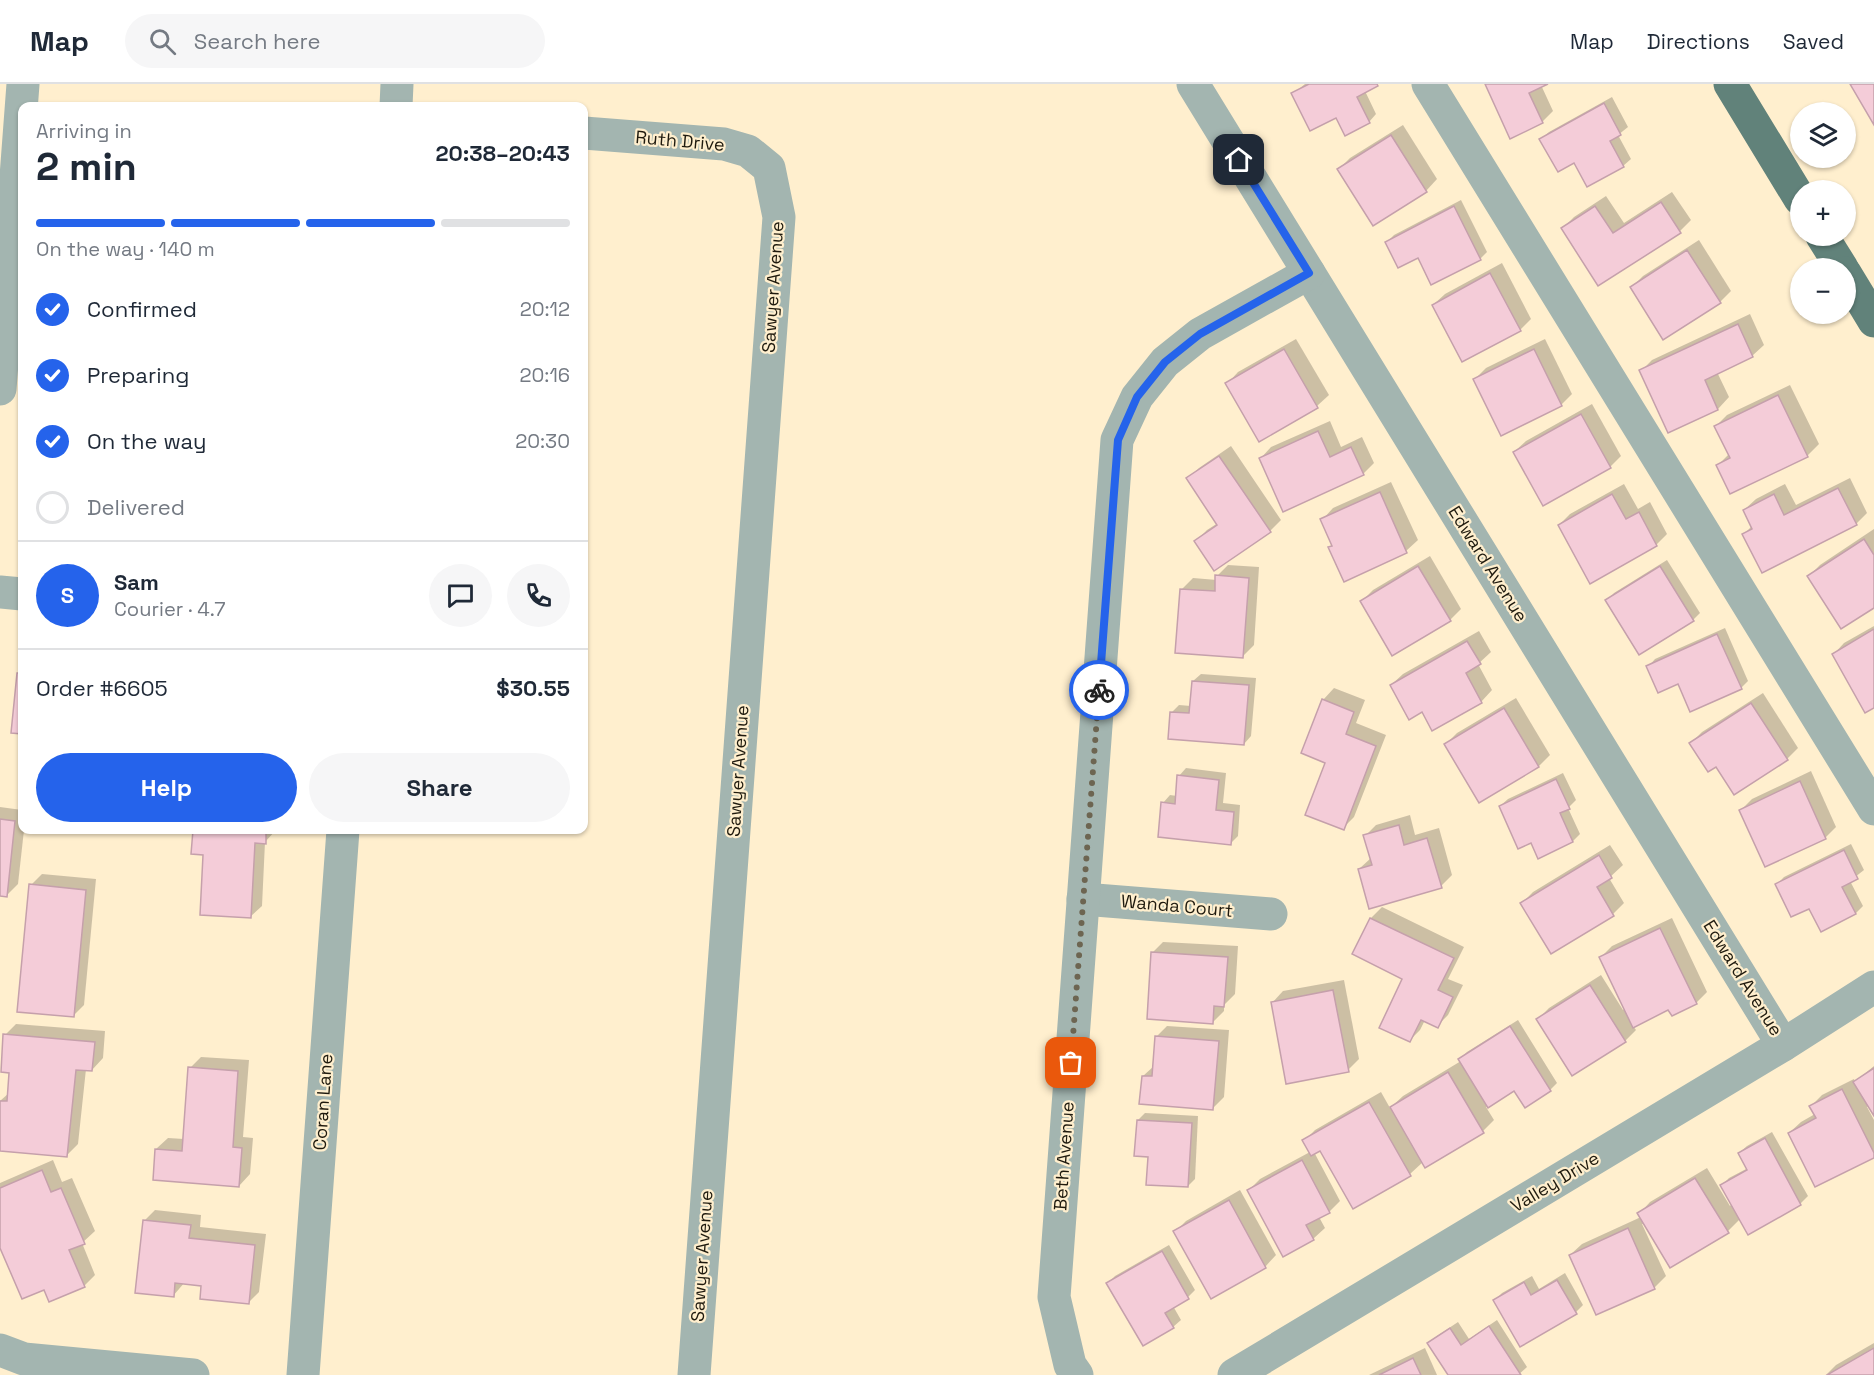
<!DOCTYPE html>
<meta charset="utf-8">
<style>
:root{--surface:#fff;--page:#f6f6f7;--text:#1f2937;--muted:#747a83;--line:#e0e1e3;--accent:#2563eb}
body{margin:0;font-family:"Space Grotesk",sans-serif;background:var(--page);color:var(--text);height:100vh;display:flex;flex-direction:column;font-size:22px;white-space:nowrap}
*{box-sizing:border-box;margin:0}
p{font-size:20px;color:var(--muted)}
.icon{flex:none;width:33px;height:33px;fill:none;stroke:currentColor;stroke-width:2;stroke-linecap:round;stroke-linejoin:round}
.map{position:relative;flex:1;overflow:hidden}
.sheet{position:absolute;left:18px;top:18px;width:570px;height:732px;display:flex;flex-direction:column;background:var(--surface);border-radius:12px;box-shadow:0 2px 4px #0004}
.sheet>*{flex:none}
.buttons{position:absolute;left:1790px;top:18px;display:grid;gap:12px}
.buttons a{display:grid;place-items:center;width:66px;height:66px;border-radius:50%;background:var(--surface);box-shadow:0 2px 4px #0004;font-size:30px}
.pin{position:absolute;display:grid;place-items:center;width:51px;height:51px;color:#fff;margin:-26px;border-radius:12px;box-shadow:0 3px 9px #0006}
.courier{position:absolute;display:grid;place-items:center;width:60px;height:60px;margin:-30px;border:4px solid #2563eb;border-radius:50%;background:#fff;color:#222;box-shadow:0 2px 8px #0007}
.head em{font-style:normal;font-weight:700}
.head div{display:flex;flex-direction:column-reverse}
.head{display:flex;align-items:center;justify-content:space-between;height:102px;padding:0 18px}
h1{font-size:39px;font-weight:700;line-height:45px}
.bar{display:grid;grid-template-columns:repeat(4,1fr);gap:9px 6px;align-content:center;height:72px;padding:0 18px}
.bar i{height:8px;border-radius:4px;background:var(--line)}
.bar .active{background:var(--accent)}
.bar p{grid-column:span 4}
.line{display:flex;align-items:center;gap:15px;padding:0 18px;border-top:2px solid var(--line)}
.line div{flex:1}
.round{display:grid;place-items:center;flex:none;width:63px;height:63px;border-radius:32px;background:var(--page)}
ol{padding:0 18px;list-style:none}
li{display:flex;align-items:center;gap:18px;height:66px}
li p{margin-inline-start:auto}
li .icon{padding:6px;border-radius:50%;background:var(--accent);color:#fff;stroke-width:4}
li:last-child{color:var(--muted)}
li i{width:33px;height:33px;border:3px solid var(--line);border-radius:50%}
.action{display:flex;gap:12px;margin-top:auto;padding:12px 18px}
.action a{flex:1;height:69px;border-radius:36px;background:var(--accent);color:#fff;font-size:24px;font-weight:700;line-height:69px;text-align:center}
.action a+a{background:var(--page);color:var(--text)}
header{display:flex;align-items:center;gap:36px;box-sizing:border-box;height:84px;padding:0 30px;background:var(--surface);border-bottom:2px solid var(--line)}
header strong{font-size:28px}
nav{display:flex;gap:33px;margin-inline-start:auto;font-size:21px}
.search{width:420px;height:54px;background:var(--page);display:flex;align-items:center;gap:15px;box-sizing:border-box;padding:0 21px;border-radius:33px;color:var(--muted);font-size:22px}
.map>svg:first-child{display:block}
.shadow{fill:#0003}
.building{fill:#f4ccd8;stroke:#c5a0ab;stroke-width:1.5}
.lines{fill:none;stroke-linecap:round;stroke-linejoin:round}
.minor{stroke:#a3b5b0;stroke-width:33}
.major{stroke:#61827a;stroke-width:33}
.done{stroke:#6d6551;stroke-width:6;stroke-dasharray:0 10.8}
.route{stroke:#2563eb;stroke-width:8}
.labels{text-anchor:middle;stroke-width:4.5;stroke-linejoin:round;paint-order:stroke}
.street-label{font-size:18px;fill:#1f1a0e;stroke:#ffefce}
</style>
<header>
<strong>Map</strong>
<div class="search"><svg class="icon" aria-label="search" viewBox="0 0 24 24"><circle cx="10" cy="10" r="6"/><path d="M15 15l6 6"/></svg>Search here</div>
<nav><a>Map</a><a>Directions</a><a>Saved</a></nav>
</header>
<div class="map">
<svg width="1874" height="1291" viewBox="0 0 1874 1291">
<rect width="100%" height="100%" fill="#ffefce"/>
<g class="shadow">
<polygon points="1305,0 1378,0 1365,7 1376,30 1369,38 1336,32 1293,10"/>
<polygon points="1486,0 1544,0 1541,1 1553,27 1542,38"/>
<polygon points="1612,13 1628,43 1618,51 1631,75 1623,82 1574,77 1541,55 1549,48"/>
<polygon points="1403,41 1437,95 1426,107 1339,85 1350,74"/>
<polygon points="1672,108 1691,136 1680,147 1598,200 1563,144 1574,133 1606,112 1624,139"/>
<polygon points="1461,116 1487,168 1480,175 1418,172 1387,158 1394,151"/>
<polygon points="1699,156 1731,207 1720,218 1632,203 1643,192"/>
<polygon points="1502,179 1531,235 1520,246 1433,221 1445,210"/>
<polygon points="1750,230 1764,261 1752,272 1717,288 1729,313 1718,325 1668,347 1641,287 1652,276"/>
<polygon points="1296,255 1329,311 1317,322 1260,356 1227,300 1238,288"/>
<polygon points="1545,255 1572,310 1561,321 1475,295 1486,284"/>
<polygon points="1790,301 1819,360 1807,372 1731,408 1718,381 1729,370 1716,342 1727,331"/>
<polygon points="1592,320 1621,372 1610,383 1544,420 1514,368 1526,357"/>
<polygon points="1330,337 1341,363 1362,353 1374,379 1363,390 1260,375 1271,363"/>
<polygon points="1231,362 1281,436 1270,447 1196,457 1207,446 1218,439 1188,395 1199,384"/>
<polygon points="1850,394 1867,429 1856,440 1744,450 1752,442 1744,426 1756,415 1785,400 1796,421"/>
<polygon points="1391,398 1418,456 1406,467 1344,496 1330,464 1333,461 1322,436 1333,424"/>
<polygon points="1624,400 1638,425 1650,418 1667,450 1656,461 1591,498 1559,441 1570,430"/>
<polygon points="1874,445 1874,522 1809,492 1820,481"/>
<polygon points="1430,472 1461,525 1450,536 1362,517 1373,506"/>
<polygon points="1667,476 1700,529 1693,536 1607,517 1614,509"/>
<polygon points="1228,481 1259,483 1254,561 1243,572 1181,506 1193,494 1217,496 1217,492"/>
<polygon points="1874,542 1874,622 1833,571 1844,559"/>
<polygon points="1725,544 1748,597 1741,604 1679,598 1648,583 1655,575"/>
<polygon points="1479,547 1491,568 1478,580 1492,606 1481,618 1422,626 1391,601 1403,590"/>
<polygon points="22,585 22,648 13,648 18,589"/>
<polygon points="1201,590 1256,594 1251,652 1244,660 1172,628 1179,621 1191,622 1193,597"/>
<polygon points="1334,604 1365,616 1356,639 1386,651 1354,733 1343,744 1323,616"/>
<polygon points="1763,609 1798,664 1787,675 1717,681 1691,659 1702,648"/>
<polygon points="1516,614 1550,671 1539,682 1479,717 1446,660 1457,649"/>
<polygon points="1186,684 1226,689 1223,719 1240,721 1238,752 1230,760 1163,719 1170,711 1177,712 1179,692"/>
<polygon points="1811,687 1836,743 1825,754 1741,726 1752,715"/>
<polygon points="1563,689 1576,716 1568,724 1580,750 1573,757 1531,757 1500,722 1508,715"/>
<polygon points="0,723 22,726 24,746 18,800 7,811 0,811"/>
<polygon points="1410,731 1415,751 1439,744 1452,791 1441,802 1359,785 1371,774 1365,752 1376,741"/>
<polygon points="194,746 276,746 265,758 262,822 250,833 205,769 193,769"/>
<polygon points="1851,760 1864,786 1850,797 1863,822 1856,829 1821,846 1810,823 1777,800 1784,793"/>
<polygon points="1610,761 1623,781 1609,794 1624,819 1613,830 1522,819 1533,808"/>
<polygon points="42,790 96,795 84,921 73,932 31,801"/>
<polygon points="1382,823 1464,863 1448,895 1463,901 1448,931 1437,942 1425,936 1420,946 1409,957 1404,894 1354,870 1371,834"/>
<polygon points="1672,834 1707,908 1696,919 1669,924 1633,942 1636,946 1625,957 1538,935 1549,924 1601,891 1623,926 1625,925 1601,873 1612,862"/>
<polygon points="1163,858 1238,862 1235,910 1224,921 1224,927 1213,938 1152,869"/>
<polygon points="1344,896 1359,975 1348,986 1272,919 1283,907"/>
<polygon points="1518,936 1557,999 1550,1006 1515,1005 1486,1023 1494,1036 1483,1047 1423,1078 1410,1090 1354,1123 1320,1065 1314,1068 1340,1117 1329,1128 1319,1133 1325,1144 1313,1155 1283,1171 1249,1106 1260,1095 1310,1068 1304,1057 1315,1046 1381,1008 1390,1024 1403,1012 1461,977 1460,975 1467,968"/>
<polygon points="16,940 105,947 103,974 92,986 86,985 78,1060 67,1071 0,1066 0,1017 9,1009 11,987 5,951"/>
<polygon points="1167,942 1229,946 1224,1013 1213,1024 1143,992 1154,982 1156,953"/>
<polygon points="201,973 249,976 243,1053 253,1054 250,1090 239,1102 156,1065 168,1054 184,1055 190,984"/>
<polygon points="1874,982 1874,1029 1869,1021 1867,1023 1874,1036 1874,1072 1789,1049 1801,1038 1815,1030 1811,1022 1822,1011 1854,995 1855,998"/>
<polygon points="1145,1029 1198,1032 1195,1095 1188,1102 1149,1072 1138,1036"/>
<polygon points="1772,1048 1808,1112 1800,1120 1748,1149 1740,1135 1728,1147 1642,1140 1666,1192 1655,1203 1597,1229 1570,1171 1582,1160 1641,1133 1639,1130 1650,1118 1707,1084 1730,1122 1732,1120 1722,1101 1729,1094 1748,1084 1739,1069 1747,1062"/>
<polygon points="53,1076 62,1098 72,1094 95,1147 82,1159 95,1191 84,1202 44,1204 0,1160 0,1099"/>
<polygon points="1240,1106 1276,1171 1265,1183 1175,1148 1186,1137"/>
<polygon points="155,1126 201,1131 200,1143 266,1150 259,1208 248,1219 203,1200 185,1198 173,1212 144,1137"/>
<polygon points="1169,1161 1195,1206 1188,1213 1173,1222 1181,1236 1173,1243 1108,1199 1115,1192"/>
<polygon points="1565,1189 1583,1221 1576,1228 1495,1216 1502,1209 1532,1192 1539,1205"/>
<polygon points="1497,1236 1527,1283 1518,1291 1450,1291 1429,1259 1437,1252 1458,1238 1469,1255"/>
<polygon points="1874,1259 1874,1291 1826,1291 1836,1281"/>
<polygon points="1425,1264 1437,1291 1369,1291"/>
</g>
<g class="building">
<polygon points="1309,0 1377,0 1378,2 1357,13 1370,39 1345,52 1336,34 1310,47 1291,9"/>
<polygon points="1485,0 1548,0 1529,9 1543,39 1510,55"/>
<polygon points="1850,0 1874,0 1874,41"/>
<polygon points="1604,19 1621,51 1610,57 1624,83 1587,103 1574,79 1558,88 1539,55"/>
<polygon points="1391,51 1427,108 1373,142 1337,85"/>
<polygon points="1661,118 1681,149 1598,202 1561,144 1595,122 1613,149"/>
<polygon points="1454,122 1481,176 1431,201 1418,174 1398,184 1385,158"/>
<polygon points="1687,166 1721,219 1663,256 1630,203"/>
<polygon points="1490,189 1521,247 1462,278 1432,221"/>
<polygon points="1738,240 1753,273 1705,296 1718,326 1668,349 1639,286"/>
<polygon points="1284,265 1318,324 1259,358 1225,299"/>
<polygon points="1534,265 1562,322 1501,352 1473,295"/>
<polygon points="1778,311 1808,373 1730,410 1716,381 1730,374 1714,342"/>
<polygon points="1581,330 1611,384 1543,422 1513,368"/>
<polygon points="1318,347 1330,373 1351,363 1364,391 1283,428 1259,374"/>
<polygon points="1219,372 1271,448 1214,487 1194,457 1217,441 1186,394"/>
<polygon points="1838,404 1857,441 1762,489 1742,450 1752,445 1743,426 1774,410 1784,431"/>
<polygon points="1380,408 1407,469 1344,498 1328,463 1332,462 1320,435"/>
<polygon points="1612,410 1626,435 1639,428 1657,462 1590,500 1558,441"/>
<polygon points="1864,455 1874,471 1874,524 1841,545 1807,492"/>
<polygon points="1418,482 1451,537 1392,572 1360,517"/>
<polygon points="1660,482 1694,537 1639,571 1605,516"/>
<polygon points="1215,491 1249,494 1243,574 1175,569 1180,505 1215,507"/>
<polygon points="1874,545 1874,624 1865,629 1832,570"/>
<polygon points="1717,550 1742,605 1690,628 1678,600 1658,609 1646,582"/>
<polygon points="1467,557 1481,580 1466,589 1482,619 1432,647 1422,628 1409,636 1390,601"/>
<polygon points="17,589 22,589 22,650 11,649"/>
<polygon points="1192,597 1249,601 1244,661 1168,655 1170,628 1189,629"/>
<polygon points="1322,615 1354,628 1346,650 1376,662 1344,746 1305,731 1325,679 1301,669"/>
<polygon points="1751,619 1788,676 1734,711 1716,683 1708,688 1689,659"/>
<polygon points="1504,624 1539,683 1479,719 1444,660"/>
<polygon points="1177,691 1219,696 1216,726 1234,728 1231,761 1158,753 1161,718 1175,720"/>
<polygon points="1556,695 1570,725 1560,729 1573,758 1538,775 1531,759 1518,765 1499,722"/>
<polygon points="1800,697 1826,755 1765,783 1739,726"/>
<polygon points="0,735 15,737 7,813 0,812"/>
<polygon points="1399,741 1404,761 1427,754 1442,804 1369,825 1358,785 1372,781 1363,751"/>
<polygon points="193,746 266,746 266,760 255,759 251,834 200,831 203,771 191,770"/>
<polygon points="1844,766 1858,795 1842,803 1856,830 1821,848 1809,825 1791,833 1775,800"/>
<polygon points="1599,771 1612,794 1597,803 1614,832 1551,870 1520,819"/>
<polygon points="29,800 86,806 74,933 17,928"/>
<polygon points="1370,834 1454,874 1438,906 1453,913 1438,944 1421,936 1410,958 1379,944 1402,895 1352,870"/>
<polygon points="1660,844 1697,920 1672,932 1668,926 1633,944 1599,873"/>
<polygon points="1151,868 1228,873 1224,923 1214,922 1213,940 1147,935"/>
<polygon points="1590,901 1626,958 1572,992 1536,935"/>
<polygon points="1333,906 1349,988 1286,1000 1271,918"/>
<polygon points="1510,942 1551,1007 1525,1024 1514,1007 1488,1024 1458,975"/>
<polygon points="3,950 95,958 92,987 76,986 67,1073 0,1067 0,1017 7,1017 9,989 1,988"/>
<polygon points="1155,952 1219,957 1213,1026 1139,1020 1142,992 1152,992"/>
<polygon points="188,983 238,987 233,1063 242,1064 239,1103 153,1096 155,1065 182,1067"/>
<polygon points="1874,984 1874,1032 1853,998"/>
<polygon points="1448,988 1484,1049 1425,1084 1390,1023"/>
<polygon points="1842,1005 1874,1069 1874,1074 1815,1103 1788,1049 1816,1034 1809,1022"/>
<polygon points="1369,1018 1411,1092 1353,1125 1320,1067 1311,1072 1302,1056"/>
<polygon points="1137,1036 1192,1039 1188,1103 1146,1101 1148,1073 1134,1072"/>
<polygon points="1765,1054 1801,1121 1748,1151 1720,1101 1747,1086 1738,1069"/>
<polygon points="1302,1076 1330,1129 1306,1141 1314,1156 1283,1173 1247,1106"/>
<polygon points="42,1086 51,1108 61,1104 85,1160 69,1166 85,1203 49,1218 44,1206 22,1215 0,1164 0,1104"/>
<polygon points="1695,1094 1729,1149 1670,1184 1637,1129"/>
<polygon points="1229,1116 1266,1184 1211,1215 1173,1147"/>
<polygon points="143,1136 191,1141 189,1154 255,1161 249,1220 200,1215 201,1202 175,1199 174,1213 135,1209"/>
<polygon points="1628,1144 1655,1205 1596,1231 1569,1171"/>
<polygon points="1162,1167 1189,1215 1165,1229 1174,1244 1143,1262 1106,1199"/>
<polygon points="1557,1196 1577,1230 1520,1263 1493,1216 1524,1198 1531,1211"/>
<polygon points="1489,1242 1521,1291 1448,1291 1427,1259 1450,1244 1461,1261"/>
<polygon points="1874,1264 1874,1291 1827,1291"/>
<polygon points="1413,1274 1421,1291 1379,1291"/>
</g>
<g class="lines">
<g class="minor">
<polyline points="1193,0 1783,961"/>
<polyline points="1428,0 1874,725"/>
<polyline points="396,22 397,0"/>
<polyline points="584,49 724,60 748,67 769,84 779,133 694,1291"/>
<polyline points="0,305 23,0"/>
<polyline points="0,508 22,510"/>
<polyline points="1083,815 1271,830"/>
<polyline points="0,1266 24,1275 193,1291"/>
<polyline points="303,1291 343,746"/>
<polyline points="1077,1291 1070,1281 1054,1213 1117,356 1137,313 1165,278 1200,250 1309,189"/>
<polyline points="1234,1291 1783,961 1874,903"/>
</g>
<g class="major">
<polyline points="1730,0 1800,115"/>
<polyline points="1822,152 1842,184"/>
<polyline points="1845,189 1874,237"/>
</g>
</g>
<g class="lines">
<polyline class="done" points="1071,979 1099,606"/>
<polyline class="route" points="1099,606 1118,356 1137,313 1165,278 1200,250 1309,189 1239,76"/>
</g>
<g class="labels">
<g class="street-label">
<text transform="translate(680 57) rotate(5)" y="6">Ruth Drive</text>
<text transform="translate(773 203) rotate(-86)" y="6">Sawyer Avenue</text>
<text transform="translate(1488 480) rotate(58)" y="6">Edward Avenue</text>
<text transform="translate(738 687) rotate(-86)" y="6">Sawyer Avenue</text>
<text transform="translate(1177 822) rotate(5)" y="6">Wanda Court</text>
<text transform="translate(1743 894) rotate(58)" y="6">Edward Avenue</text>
<text transform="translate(323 1018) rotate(-86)" y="6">Coran Lane</text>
<text transform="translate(1064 1072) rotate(-86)" y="6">Beth Avenue</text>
<text transform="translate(1555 1098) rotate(-31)" y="6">Valley Drive</text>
<text transform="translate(702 1172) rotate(-86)" y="6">Sawyer Avenue</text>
</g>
</g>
</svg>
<div class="buttons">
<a><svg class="icon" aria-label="layers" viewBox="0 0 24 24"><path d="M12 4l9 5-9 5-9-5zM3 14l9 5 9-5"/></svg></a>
<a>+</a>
<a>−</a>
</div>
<div class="pin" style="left:1071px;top:979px;background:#ea580c"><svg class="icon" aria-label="bag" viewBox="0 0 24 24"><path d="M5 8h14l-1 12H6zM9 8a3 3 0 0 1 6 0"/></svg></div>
<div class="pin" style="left:1239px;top:76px;background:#1f2937"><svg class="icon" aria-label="home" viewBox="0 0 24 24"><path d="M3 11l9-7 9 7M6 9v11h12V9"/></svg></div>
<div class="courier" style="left:1099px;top:606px"><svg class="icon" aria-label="bike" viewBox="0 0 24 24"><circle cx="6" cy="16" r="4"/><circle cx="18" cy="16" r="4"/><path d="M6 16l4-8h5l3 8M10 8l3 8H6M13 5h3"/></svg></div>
<section class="sheet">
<div class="head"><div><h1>2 min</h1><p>Arriving in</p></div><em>20:38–20:43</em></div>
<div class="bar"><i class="active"></i><i class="active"></i><i class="active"></i><i></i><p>On the way · 140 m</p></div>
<ol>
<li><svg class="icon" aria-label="check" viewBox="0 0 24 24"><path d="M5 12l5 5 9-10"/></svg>Confirmed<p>20:12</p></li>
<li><svg class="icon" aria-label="check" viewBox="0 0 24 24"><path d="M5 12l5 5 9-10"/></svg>Preparing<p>20:16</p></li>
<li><svg class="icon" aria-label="check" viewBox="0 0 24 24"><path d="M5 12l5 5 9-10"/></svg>On the way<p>20:30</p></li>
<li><i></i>Delivered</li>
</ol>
<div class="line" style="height:108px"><b class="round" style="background:var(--accent);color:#fff">S</b><div><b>Sam</b><p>Courier · 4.7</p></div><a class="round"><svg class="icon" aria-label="chat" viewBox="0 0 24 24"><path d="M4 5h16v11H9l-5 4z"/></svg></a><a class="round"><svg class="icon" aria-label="phone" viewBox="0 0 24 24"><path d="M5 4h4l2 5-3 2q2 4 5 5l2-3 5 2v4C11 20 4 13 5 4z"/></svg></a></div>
<div class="line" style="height:78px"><div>Order #6605</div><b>$30.55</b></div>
<div class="action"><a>Help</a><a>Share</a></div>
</section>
</div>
